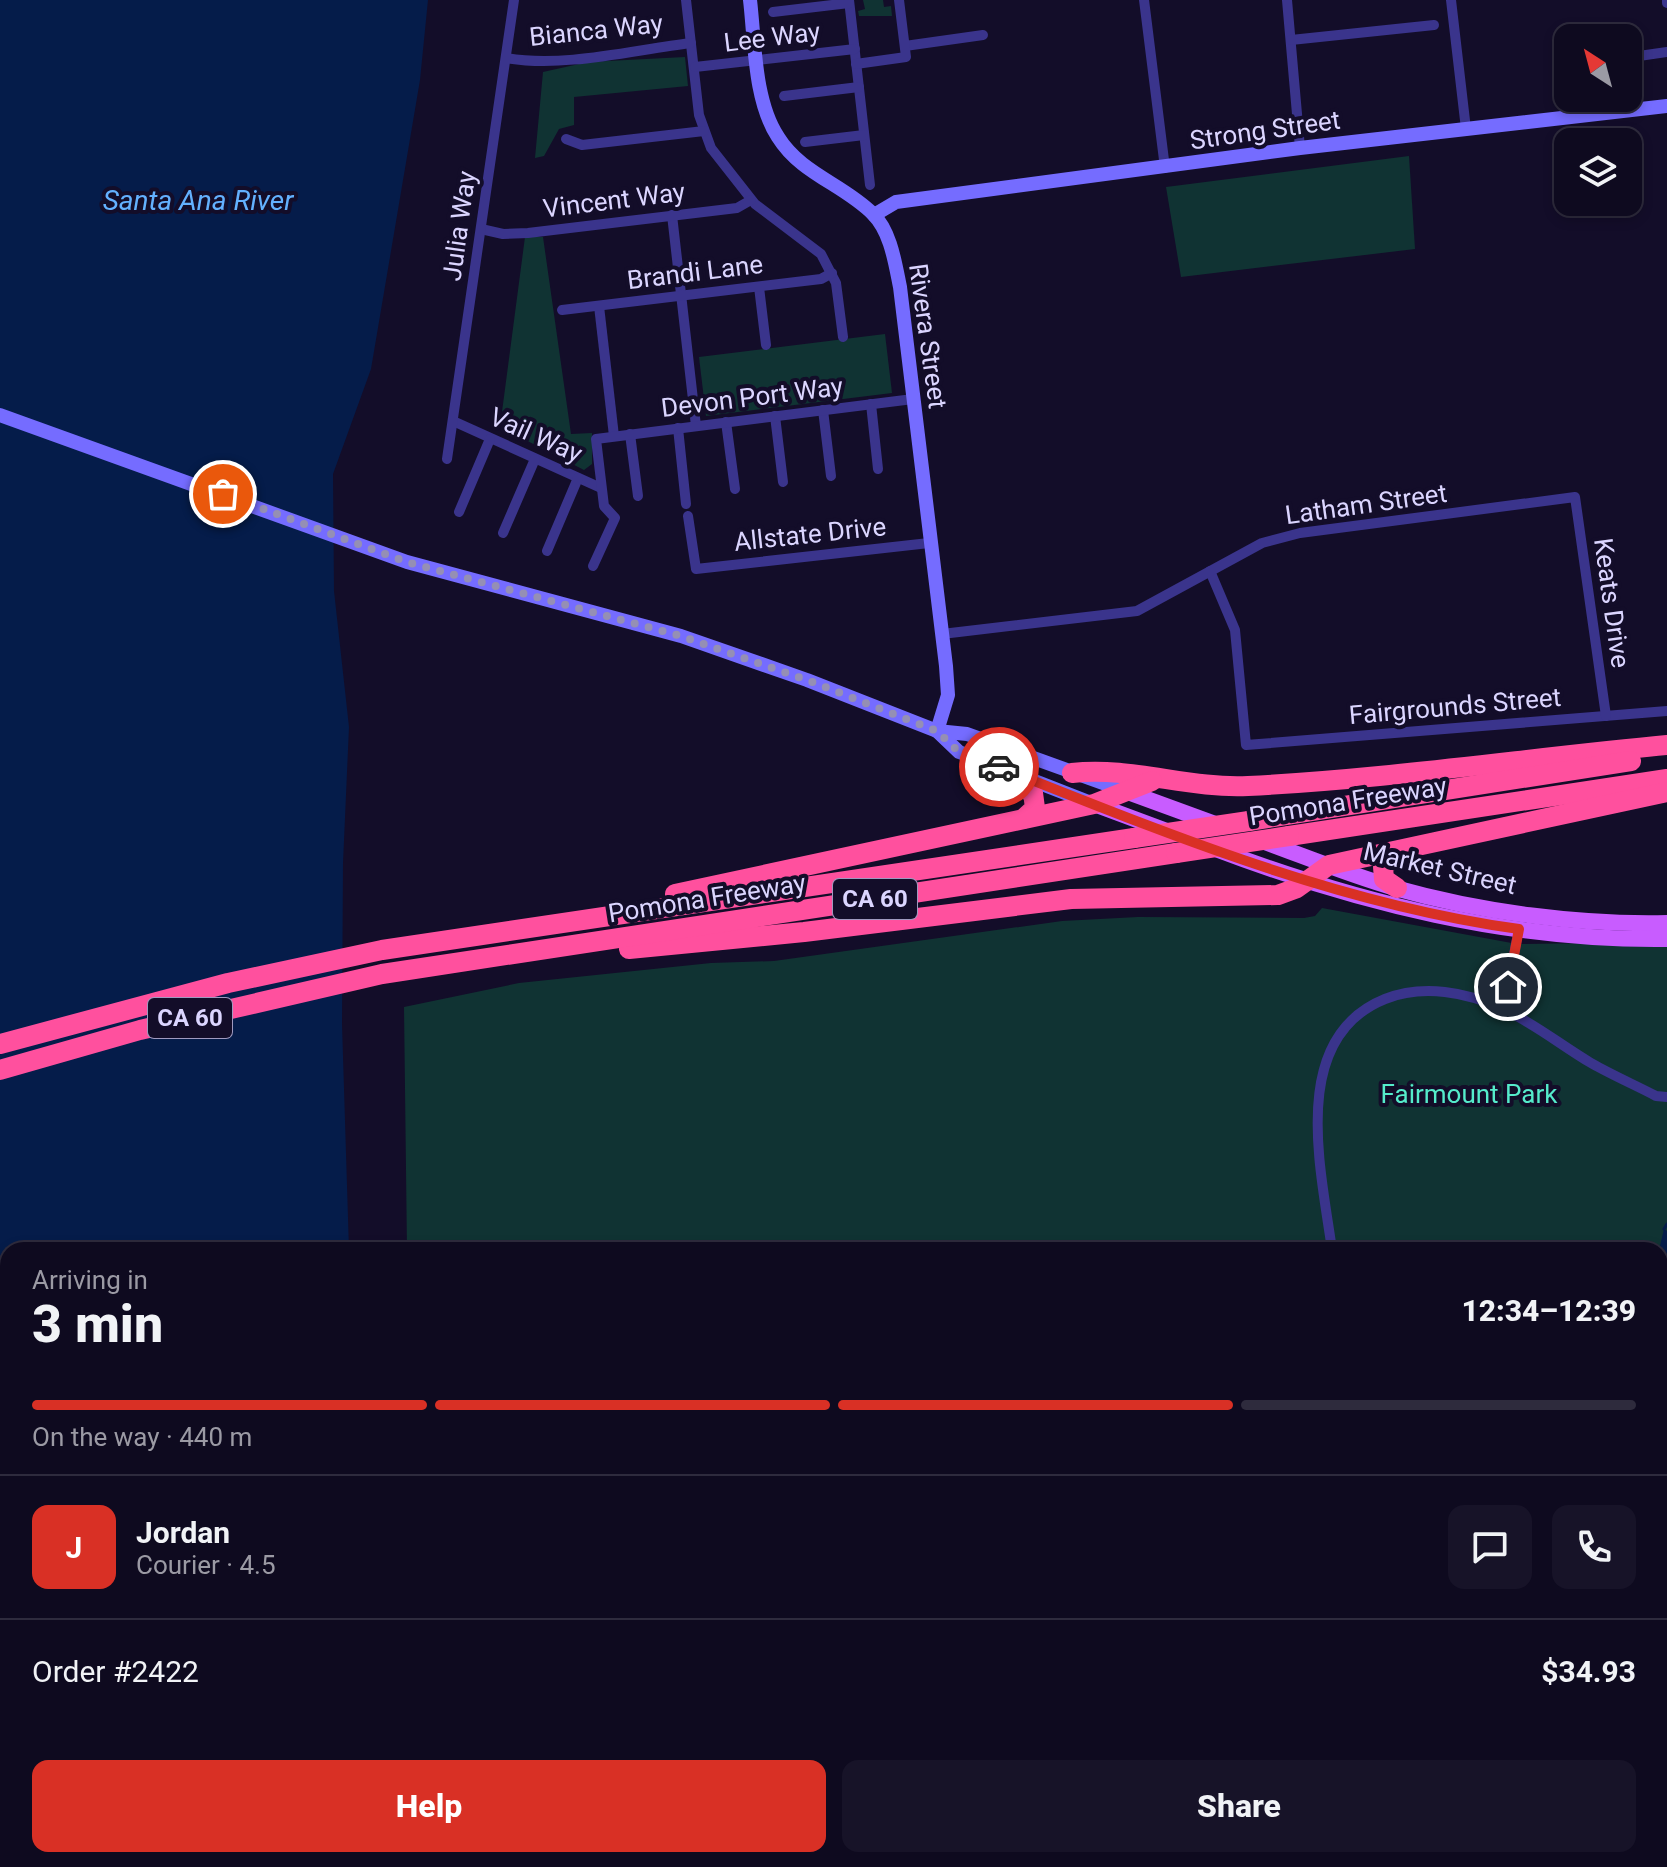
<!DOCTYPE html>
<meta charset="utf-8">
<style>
:root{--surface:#0e0a1f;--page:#171328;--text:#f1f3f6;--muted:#9b9aa4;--line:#2e2b3d;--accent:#d93025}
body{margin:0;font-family:Roboto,sans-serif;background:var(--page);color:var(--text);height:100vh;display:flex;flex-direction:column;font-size:30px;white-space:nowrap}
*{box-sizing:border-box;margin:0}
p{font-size:26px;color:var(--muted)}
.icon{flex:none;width:44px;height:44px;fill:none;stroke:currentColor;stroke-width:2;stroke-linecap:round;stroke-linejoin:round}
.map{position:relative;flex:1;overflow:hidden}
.side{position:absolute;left:0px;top:1242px;width:1668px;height:626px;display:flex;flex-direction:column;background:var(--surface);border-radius:24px 24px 0 0;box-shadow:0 4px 12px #0003,0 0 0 2px var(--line)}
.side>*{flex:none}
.needle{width:52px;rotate:324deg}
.fabs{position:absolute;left:1554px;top:24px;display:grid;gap:16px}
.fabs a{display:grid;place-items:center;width:88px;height:88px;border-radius:16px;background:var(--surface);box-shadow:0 4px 12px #0003,0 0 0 2px var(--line);font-size:40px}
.pin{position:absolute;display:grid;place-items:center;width:68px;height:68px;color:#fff;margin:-34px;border:4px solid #fff;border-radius:50%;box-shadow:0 2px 8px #0007}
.courier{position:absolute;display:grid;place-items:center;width:80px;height:80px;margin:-40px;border:6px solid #d93025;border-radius:50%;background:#fff;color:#222;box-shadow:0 2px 10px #0007}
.overview em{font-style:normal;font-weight:800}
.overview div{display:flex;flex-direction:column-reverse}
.overview{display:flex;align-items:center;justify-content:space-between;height:136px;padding:0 32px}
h1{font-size:52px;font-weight:800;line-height:60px}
.bar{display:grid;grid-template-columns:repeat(4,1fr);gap:12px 8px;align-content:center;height:96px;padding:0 32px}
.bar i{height:10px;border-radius:6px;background:var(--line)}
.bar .current{background:var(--accent)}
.bar p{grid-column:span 4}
.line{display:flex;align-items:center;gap:20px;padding:0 32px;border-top:2px solid var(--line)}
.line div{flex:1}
.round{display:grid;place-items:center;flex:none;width:84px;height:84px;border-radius:16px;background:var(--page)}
.action{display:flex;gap:16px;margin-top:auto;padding:16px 32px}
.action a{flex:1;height:92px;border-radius:16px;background:var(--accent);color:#fff;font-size:32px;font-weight:800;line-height:92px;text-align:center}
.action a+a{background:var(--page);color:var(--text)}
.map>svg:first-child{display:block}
.green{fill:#103333}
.water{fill:#051c4a}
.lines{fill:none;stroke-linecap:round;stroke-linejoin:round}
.stream{stroke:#051c4a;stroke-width:3}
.street{stroke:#3a348c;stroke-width:10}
.secondary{stroke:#756cff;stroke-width:14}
.primary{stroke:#c85cff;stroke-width:16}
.highway{stroke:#ff509e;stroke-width:20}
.highway-bridge{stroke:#ff509e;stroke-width:20}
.done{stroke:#958fb4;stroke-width:8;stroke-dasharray:0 14.4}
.route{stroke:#d93025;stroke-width:10}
.labels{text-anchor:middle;stroke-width:8;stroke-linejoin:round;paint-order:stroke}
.shield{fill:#130d29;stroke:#9f99bf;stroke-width:2}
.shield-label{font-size:24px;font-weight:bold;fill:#dbd5ff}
.street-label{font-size:26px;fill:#dbd5ff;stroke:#130d29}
.park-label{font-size:26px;fill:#55ebcb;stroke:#130d29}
.water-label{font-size:28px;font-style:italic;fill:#63b1ff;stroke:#130d29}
</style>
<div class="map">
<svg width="1667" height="1867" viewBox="0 0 1667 1867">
<rect width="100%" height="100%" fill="#130d29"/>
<g class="green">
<polygon points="863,0 883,0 884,7 891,6 892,16 859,16 858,11 865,9"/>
<polygon points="685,57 688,86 574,97 574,125 559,129 544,156 535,158 543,72 588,62"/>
<polygon points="1409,156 1415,249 1181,277 1166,187"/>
<polygon points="525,237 543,237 571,434 592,433 592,464 584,470 500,427"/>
<polygon points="885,334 892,393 706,416 699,357"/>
<polygon points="1322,908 1517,944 1667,942 1667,1820 1660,1819 1660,1250 407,1250 404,1007 519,983 711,963 774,961 1062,921 1138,917 1304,918 1315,916"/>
<polygon points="417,1860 1392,1860 1391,1867 417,1867"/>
</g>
<g class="water">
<polygon points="0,0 428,0 420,80 371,369 333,474 334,591 349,727 343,863 342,1024 349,1250 8,1250 8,1860 369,1860 369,1867 0,1867"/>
<polygon points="1664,1229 1667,1231 1667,1427 1660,1434 1659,1250"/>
<polygon points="860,1860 1250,1860 1249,1867 859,1867"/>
</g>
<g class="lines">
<polyline class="stream" points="1664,1229 1667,1224"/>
<g class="street">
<polyline points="686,0 699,115 711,148 755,204 821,254 836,283 843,337"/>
<polyline points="849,0 870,185"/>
<polyline points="1144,0 1165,168"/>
<polyline points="1287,0 1300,148"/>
<polyline points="1451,0 1466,129"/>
<polyline points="1667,0 1667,3"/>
<polyline points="773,12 849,3"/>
<polyline points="1291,40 1434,25"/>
<polyline points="905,46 983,35"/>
<polyline points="1639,56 1667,52"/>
<path d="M506 58C565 68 632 50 691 43"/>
<polyline points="856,64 906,57 899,0"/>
<polyline points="695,67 855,49"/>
<polyline points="784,96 859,87"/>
<polyline points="566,139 582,145 704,131"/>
<polyline points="805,142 864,135"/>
<polyline points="672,215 696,426"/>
<polyline points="481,229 503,234 528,233 737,208 751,200"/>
<polyline points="759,287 766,345"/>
<polyline points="599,306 614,436"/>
<polyline points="562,310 821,279 832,273"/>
<polyline points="871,404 878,469"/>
<polyline points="823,410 831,476"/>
<polyline points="775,416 783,482"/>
<polyline points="453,421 601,488"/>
<polyline points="726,422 735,489"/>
<polyline points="678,428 686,504"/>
<polyline points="630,434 638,496"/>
<polyline points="447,459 514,0"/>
<polyline points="459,512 490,439"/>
<polyline points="688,516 696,569 929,543"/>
<polyline points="503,533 535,459"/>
<polyline points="547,551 578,478"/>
<polyline points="593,566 615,518 604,506 596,439 913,399"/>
<polyline points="1210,571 1235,630 1246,745 1667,711"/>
<polyline points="942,634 1137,611 1262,543 1300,533 1575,497 1606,716"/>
<polyline points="1503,1009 1520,924"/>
<path d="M1332 1250C1321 1169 1288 1038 1385 999 1423 984 1467 992 1503 1009 1534 1023 1562 1046 1591 1063 1612 1075 1635 1085 1656 1096L1667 1097"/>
<polyline points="1660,1628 1667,1627"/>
<polyline points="1427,1860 1427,1867"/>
<polyline points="1501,1860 1501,1867"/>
<polyline points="848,1867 850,1860"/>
<polyline points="1399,1867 1400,1860"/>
</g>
<g class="secondary">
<path d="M750 0C755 42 754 101 778 137 801 174 843 184 873 214 891 232 895 263 900 287L946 666 948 695 937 731"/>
<polyline points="874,215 896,202 1300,148 1667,106"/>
<polyline points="0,415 407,562 681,636 807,680 937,731 967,734 1125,791"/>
<polyline points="937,731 959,752 987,762"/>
<polyline points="1006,770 1091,803"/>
</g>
<g class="primary">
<polyline points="1125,791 1218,825"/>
<polyline points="1094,804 1172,833"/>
<path d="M1262 841C1306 857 1350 875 1395 888 1480 912 1578 925 1667 923"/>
<path d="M1213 848C1358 903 1510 941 1667 939"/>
</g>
<g class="highway">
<polyline points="978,759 995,774 1033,793 1035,808 1023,819"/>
<path d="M1072 773C1130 766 1188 789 1248 786 1387 779 1528 758 1667 745"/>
<polyline points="1249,821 1631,761"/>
<polyline points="1289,836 1667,779"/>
<polyline points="1397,888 1384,879 1383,867 1401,851"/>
<polyline points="675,894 1094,804 1152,781"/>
<polyline points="629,949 804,932 1071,899 1278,895 1297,888 1329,865 1667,792"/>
<polyline points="0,1044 228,983 382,950 1134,838"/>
<polyline points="0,1070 140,1030 382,974 1176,853"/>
</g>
<g class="highway-bridge">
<polyline points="1134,838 1249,821"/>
<polyline points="1176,853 1289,836"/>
</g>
</g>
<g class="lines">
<polyline class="done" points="223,494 407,562 681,636 807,680 937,731 959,752 999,767"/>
<path class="route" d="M999 767C1168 834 1338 904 1519 929L1508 987"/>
</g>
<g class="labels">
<g class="shield">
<rect x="833" y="879" width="84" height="40" rx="6"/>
<rect x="148" y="998" width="84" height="40" rx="6"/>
</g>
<g class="shield-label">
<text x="875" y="907">CA 60</text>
<text x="190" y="1026">CA 60</text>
</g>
<g class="street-label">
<text transform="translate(596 30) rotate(-6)" y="9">Bianca Way</text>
<text transform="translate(772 37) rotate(-7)" y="9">Lee Way</text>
<text transform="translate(1265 130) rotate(-8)" y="9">Strong Street</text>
<text transform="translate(614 200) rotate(-7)" y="9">Vincent Way</text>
<text transform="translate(459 226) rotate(-82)" y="9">Julia Way</text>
<text transform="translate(695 272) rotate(-7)" y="9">Brandi Lane</text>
<text transform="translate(928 336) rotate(82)" y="9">Rivera Street</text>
<text transform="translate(752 397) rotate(-7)" y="9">Devon Port Way</text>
<text transform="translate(536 435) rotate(24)" y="9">Vail Way</text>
<text transform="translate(1366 504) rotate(-8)" y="9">Latham Street</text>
<text transform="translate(810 534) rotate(-6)" y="9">Allstate Drive</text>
<text transform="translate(1612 603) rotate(82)" y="9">Keats Drive</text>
<text transform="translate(1455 706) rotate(-5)" y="9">Fairgrounds Street</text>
<text transform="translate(1348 801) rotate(-9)" y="9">Pomona Freeway</text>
<text transform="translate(1440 868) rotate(13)" y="9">Market Street</text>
<text transform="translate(707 898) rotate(-9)" y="9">Pomona Freeway</text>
</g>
<g class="park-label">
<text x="1469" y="1103">Fairmount Park</text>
</g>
<g class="water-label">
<text x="198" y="210">Santa Ana River</text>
</g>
</g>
</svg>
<div class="fabs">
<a><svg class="needle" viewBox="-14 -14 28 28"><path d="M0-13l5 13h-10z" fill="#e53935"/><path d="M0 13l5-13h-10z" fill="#9b9aa4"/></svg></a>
<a><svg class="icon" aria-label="layers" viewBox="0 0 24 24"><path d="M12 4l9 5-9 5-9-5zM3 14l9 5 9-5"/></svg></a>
</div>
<div class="pin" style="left:223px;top:494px;background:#ea580c"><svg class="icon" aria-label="bag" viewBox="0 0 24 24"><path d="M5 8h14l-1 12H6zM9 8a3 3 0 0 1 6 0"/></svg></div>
<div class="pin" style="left:1508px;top:987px;background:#1f2937"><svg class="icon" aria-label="home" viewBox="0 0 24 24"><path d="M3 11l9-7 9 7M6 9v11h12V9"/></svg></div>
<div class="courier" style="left:999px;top:767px"><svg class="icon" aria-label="car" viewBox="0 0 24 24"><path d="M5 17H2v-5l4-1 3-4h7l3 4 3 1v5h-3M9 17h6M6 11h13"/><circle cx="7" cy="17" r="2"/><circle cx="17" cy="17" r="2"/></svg></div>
<section class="side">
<div class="overview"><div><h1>3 min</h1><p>Arriving in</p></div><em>12:34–12:39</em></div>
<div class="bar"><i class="current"></i><i class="current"></i><i class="current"></i><i></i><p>On the way · 440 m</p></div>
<div class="line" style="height:144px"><b class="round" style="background:var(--accent);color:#fff">J</b><div><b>Jordan</b><p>Courier · 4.5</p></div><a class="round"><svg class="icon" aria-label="chat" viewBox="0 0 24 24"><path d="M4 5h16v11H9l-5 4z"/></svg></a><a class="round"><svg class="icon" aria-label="phone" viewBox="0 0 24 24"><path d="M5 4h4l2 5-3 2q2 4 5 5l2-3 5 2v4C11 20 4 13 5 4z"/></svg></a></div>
<div class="line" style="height:104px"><div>Order #2422</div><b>$34.93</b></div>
<div class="action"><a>Help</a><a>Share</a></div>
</section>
</div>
